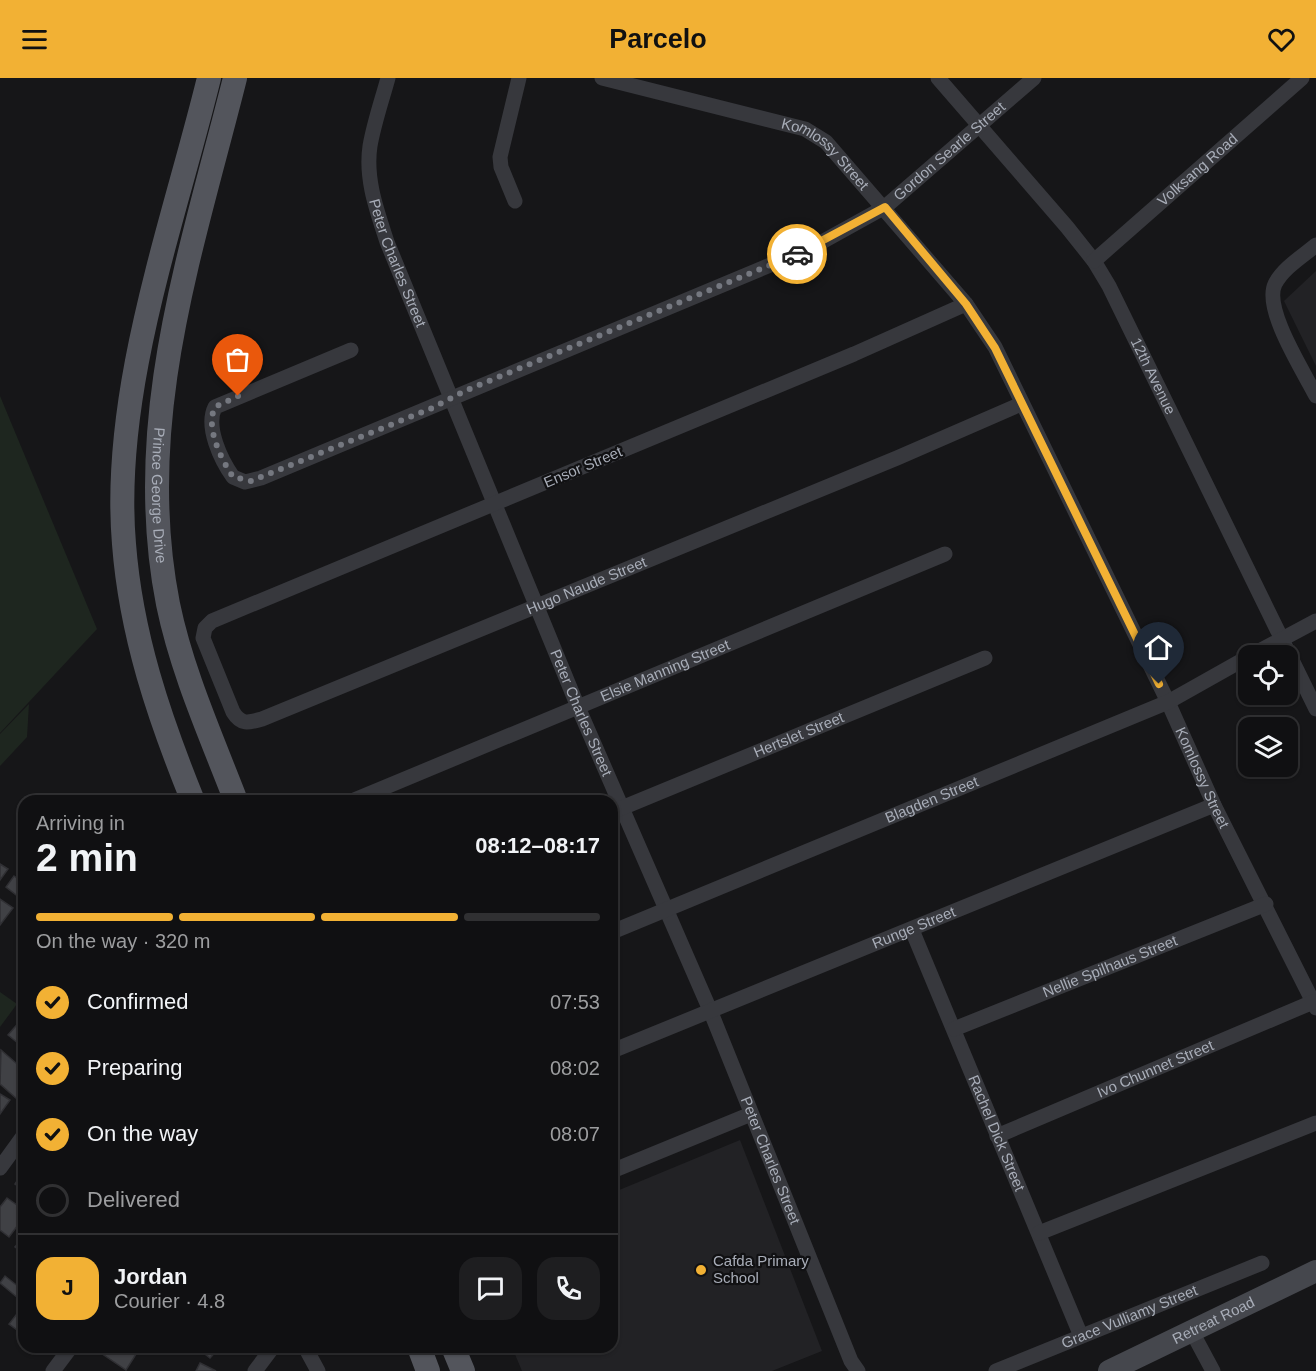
<!DOCTYPE html>
<meta charset="utf-8">
<style>
:root{--surface:#101012;--page:#1e1e20;--text:#f1f3f6;--muted:#9c9d9f;--line:#303032;--accent:#f2b134}
body{margin:0;font-family:Helvetica,sans-serif;background:var(--page);color:var(--text);height:100vh;display:flex;flex-direction:column;font-size:22px;white-space:nowrap}
*{box-sizing:border-box;margin:0}
p{font-size:20px;color:var(--muted)}
.icon{flex:none;width:33px;height:33px;fill:none;stroke:currentColor;stroke-width:2;stroke-linecap:round;stroke-linejoin:round}
.map{position:relative;flex:1;overflow:hidden}
.panel{position:absolute;left:18px;top:717px;width:600px;height:558px;display:flex;flex-direction:column;background:var(--surface);border-radius:18px;box-shadow:0 2px 4px #0004,0 0 0 2px var(--line)}
.panel>*{flex:none}
.fabs{position:absolute;left:1238px;top:567px;display:grid;gap:12px}
.fabs a{display:grid;place-items:center;width:60px;height:60px;border-radius:12px;background:var(--surface);box-shadow:0 2px 4px #0004,0 0 0 2px var(--line);font-size:30px}
.pin{position:absolute;display:grid;place-items:center;width:51px;height:51px;color:#fff;margin:-62px -26px;border-radius:50% 50% 50% 0;rotate:-45deg;box-shadow:0 0 6px #0007}
.pin .icon{rotate:45deg}
.courier{position:absolute;display:grid;place-items:center;width:60px;height:60px;margin:-30px;border:4px solid #f2b134;border-radius:50%;background:#fff;color:#222;box-shadow:0 2px 8px #0007}
.overview em{font-style:normal;font-weight:600}
.overview div{display:flex;flex-direction:column-reverse}
.overview{display:flex;align-items:center;justify-content:space-between;height:102px;padding:0 18px}
h1{font-size:39px;font-weight:600;line-height:45px}
.bar{display:grid;grid-template-columns:repeat(4,1fr);gap:9px 6px;align-content:center;height:72px;padding:0 18px}
.bar i{height:8px;border-radius:4px;background:var(--line)}
.bar .on{background:var(--accent)}
.bar p{grid-column:span 4}
.line{display:flex;align-items:center;gap:15px;padding:0 18px;border-top:2px solid var(--line)}
.line div{flex:1}
.round{display:grid;place-items:center;flex:none;width:63px;height:63px;border-radius:18px;background:var(--page)}
ol{padding:0 18px;list-style:none}
li{display:flex;align-items:center;gap:18px;height:66px}
li p{margin-inline-start:auto}
li .icon{padding:6px;border-radius:50%;background:var(--accent);color:#111;stroke-width:4}
li:last-child{color:var(--muted)}
li i{width:33px;height:33px;border:3px solid var(--line);border-radius:50%}
header{display:flex;justify-content:space-between;align-items:center;height:78px;padding:0 18px;background:var(--accent);color:#111;font-size:27px;font-weight:600}
.map>svg:first-child{display:block}
.built{fill:#222225}
.green{fill:#1e261f}
.building{fill:#404145;stroke:#303034;stroke-width:1.5}
.lines{fill:none;stroke-linecap:round;stroke-linejoin:round}
.minor{stroke:#37383d;stroke-width:15}
.secondary{stroke:#45474d;stroke-width:22}
.primary{stroke:#53555c;stroke-width:24}
.done{stroke:#757880;stroke-width:6;stroke-dasharray:0 10.8}
.route{stroke:#f2b134;stroke-width:8}
.poi-dot{fill:#f2b134;stroke:#111113;stroke-width:2}
.labels{text-anchor:middle;stroke-width:4.5;stroke-linejoin:round;paint-order:stroke}
.street-label{font-size:15px;fill:#a8adb8;stroke:#111113}
.poi-label{font-size:15px;fill:#a8adb8;stroke:#111113;text-anchor:start}
</style>
<header><svg class="icon" aria-label="menu" viewBox="0 0 24 24"><path d="M4 6h16M4 12h16M4 18h16"/></svg>Parcelo<svg class="icon" aria-label="heart" viewBox="0 0 24 24"><path d="M12 20l-8-8c-3-5 5-10 8-4 3-6 11-1 8 4z"/></svg></header>
<div class="map">
<svg width="1316" height="1293" viewBox="0 0 1316 1293">
<rect width="100%" height="100%" fill="#161618"/>
<g class="built">
<polygon points="1316,193 1316,288 1284,223"/>
<polygon points="740,1062 822,1273 772,1293 522,1293 512,1269 612,1269 612,1115"/>
</g>
<g class="green">
<polygon points="0,318 97,551 0,655"/>
<polygon points="29,626 27,659 0,688 0,656"/>
<polygon points="0,914 17,926 0,949"/>
</g>
<g class="building">
<polygon points="0,786 8,791 0,802"/>
<polygon points="14,798 24,805 24,814 20,820 6,809"/>
<polygon points="0,821 13,830 0,847"/>
<polygon points="21,942 24,945 24,970 8,957"/>
<polygon points="1,972 24,992 24,1014 17,1021 0,1006"/>
<polygon points="0,1016 10,1022 0,1036"/>
<polygon points="24,1092 24,1112 15,1106"/>
<polygon points="7,1120 24,1132 24,1139 9,1159 0,1152 0,1129"/>
<polygon points="21,1162 24,1164 24,1176 15,1169"/>
<polygon points="5,1198 24,1213 24,1225 0,1205"/>
<polygon points="20,1232 24,1235 24,1257 9,1246"/>
<polygon points="96,1269 132,1269 138,1273 126,1292 95,1271"/>
<polygon points="196,1269 220,1269 210,1280"/>
<polygon points="200,1285 216,1293 196,1293"/>
</g>
<g class="lines">
<g class="minor">
<path id="s1" d="M388 0C382 22 374 45 370 68 365 101 377 133 387 164L578 629 710 932 851 1283 858 1293"/>
<path id="s2" d="M602 0 805 51 826 64 966 226 995 269 1168 624 1214 727 1316 930"/>
<path id="s3" d="M938 0 1067 149 1094 183 1109 208 1316 631"/>
<polyline points="515,123 501,89 500,79 519,0"/>
<path d="M1316 167C1303 178 1283 190 1275 206 1263 231 1304 294 1316 318"/>
<path id="s4" d="M1094 183 1302 0"/>
<path id="s5" d="M966 226 854 276 212 543 205 550 203 560 233 634C241 647 248 645 262 641L897 380 1021 326"/>
<path id="s6" d="M351 272 215 329C205 349 221 382 233 399L245 404 261 400 811 170 885 129 1034 0"/>
<polyline points="1250,578 1316,543"/>
<path id="s7" d="M352 723 945 476"/>
<path id="s8" d="M612 734 985 580"/>
<path id="s9" d="M912 852 1081 1258"/>
<path id="s10" d="M612 854 1168 624 1248 579"/>
<path id="s11" d="M954 951 1266 826"/>
<path id="s12" d="M612 973 1214 727"/>
<path id="s13" d="M997 1058 1313 924"/>
<polyline points="0,1090 24,1057"/>
<polyline points="612,1093 751,1036"/>
<polyline points="1039,1155 1316,1045"/>
<polyline points="1191,1252 1213,1293"/>
<polyline points="305,1269 318,1293"/>
<polyline points="53,1293 71,1269"/>
<polyline points="255,1293 273,1269"/>
<path id="s14" d="M996 1293 1262 1185"/>
</g>
<path class="secondary" id="s15" d="M1109 1293 1316 1193"/>
<g class="primary">
<path id="s16" d="M235 0C191 175 132 344 168 526 182 594 211 658 236 723"/>
<path d="M193 723C159 639 131 557 124 466 111 313 173 147 209 0"/>
<polyline points="419,1269 428,1293"/>
<polyline points="453,1269 463,1293"/>
</g>
</g>
<g class="lines">
<path class="done" d="M238 318 215 329C205 349 221 381 233 399L251 403 430 331 467 312 797 176"/>
<polyline class="route" points="797,176 885,129 966,226 995,270 1159,606"/>
</g>
<circle class="poi-dot" cx="701" cy="1192" r="6"/>
<g class="labels">
<g class="street-label">
<text dy="5" stroke="none"><textPath href="#s6" startOffset="1018">Gordon Searle Street</textPath></text>
<text dy="5" stroke="none"><textPath href="#s2" startOffset="240">Komlossy Street</textPath></text>
<text dy="5" stroke="none"><textPath href="#s4" startOffset="138">Volksang Road</textPath></text>
<text dy="5" stroke="none"><textPath href="#s1" startOffset="192">Peter Charles Street</textPath></text>
<text dy="5" stroke="none"><textPath href="#s3" startOffset="370">12th Avenue</textPath></text>
<text transform="translate(583 389) rotate(-23)" y="5">Ensor Street</text>
<text dy="5" stroke="none"><textPath href="#s16" startOffset="426">Prince George Drive</textPath></text>
<text dy="5" stroke="none"><textPath href="#s5" startOffset="1302">Hugo Naude Street</textPath></text>
<text dy="5" stroke="none"><textPath href="#s7" startOffset="339">Elsie Manning Street</textPath></text>
<text dy="5" stroke="none"><textPath href="#s1" startOffset="678">Peter Charles Street</textPath></text>
<text dy="5" stroke="none"><textPath href="#s8" startOffset="202">Hertslet Street</textPath></text>
<text dy="5" stroke="none"><textPath href="#s2" startOffset="978">Komlossy Street</textPath></text>
<text dy="5" stroke="none"><textPath href="#s10" startOffset="346">Blagden Street</textPath></text>
<text dy="5" stroke="none"><textPath href="#s12" startOffset="326">Runge Street</textPath></text>
<text dy="5" stroke="none"><textPath href="#s11" startOffset="168">Nellie Spilhaus Street</textPath></text>
<text dy="5" stroke="none"><textPath href="#s13" startOffset="172">Ivo Chunnet Street</textPath></text>
<text dy="5" stroke="none"><textPath href="#s9" startOffset="220">Rachel Dick Street</textPath></text>
<text dy="5" stroke="none"><textPath href="#s1" startOffset="1164">Peter Charles Street</textPath></text>
<text dy="5" stroke="none"><textPath href="#s14" startOffset="144">Grace Vulliamy Street</textPath></text>
<text dy="5" stroke="none"><textPath href="#s15" startOffset="116">Retreat Road</textPath></text>
</g>
<g class="poi-label">
<text x="713" y="1188">Cafda Primary<tspan x="713" dy="17">School</tspan></text>
</g>
</g>
</svg>
<div class="fabs">
<a><svg class="icon" aria-label="locate" viewBox="0 0 24 24"><circle cx="12" cy="12" r="6"/><path d="M12 2v4M12 18v4M2 12h4M18 12h4"/></svg></a>
<a><svg class="icon" aria-label="layers" viewBox="0 0 24 24"><path d="M12 4l9 5-9 5-9-5zM3 14l9 5 9-5"/></svg></a>
</div>
<div class="pin" style="left:238px;top:318px;background:#ea580c"><svg class="icon" aria-label="bag" viewBox="0 0 24 24"><path d="M5 8h14l-1 12H6zM9 8a3 3 0 0 1 6 0"/></svg></div>
<div class="pin" style="left:1159px;top:606px;background:#1f2937"><svg class="icon" aria-label="home" viewBox="0 0 24 24"><path d="M3 11l9-7 9 7M6 9v11h12V9"/></svg></div>
<div class="courier" style="left:797px;top:176px"><svg class="icon" aria-label="car" viewBox="0 0 24 24"><path d="M5 17H2v-5l4-1 3-4h7l3 4 3 1v5h-3M9 17h6M6 11h13"/><circle cx="7" cy="17" r="2"/><circle cx="17" cy="17" r="2"/></svg></div>
<section class="panel">
<div class="overview"><div><h1>2 min</h1><p>Arriving in</p></div><em>08:12–08:17</em></div>
<div class="bar"><i class="on"></i><i class="on"></i><i class="on"></i><i></i><p>On the way · 320 m</p></div>
<ol>
<li><svg class="icon" aria-label="check" viewBox="0 0 24 24"><path d="M5 12l5 5 9-10"/></svg>Confirmed<p>07:53</p></li>
<li><svg class="icon" aria-label="check" viewBox="0 0 24 24"><path d="M5 12l5 5 9-10"/></svg>Preparing<p>08:02</p></li>
<li><svg class="icon" aria-label="check" viewBox="0 0 24 24"><path d="M5 12l5 5 9-10"/></svg>On the way<p>08:07</p></li>
<li><i></i>Delivered</li>
</ol>
<div class="line" style="height:108px"><b class="round" style="background:var(--accent);color:#111">J</b><div><b>Jordan</b><p>Courier · 4.8</p></div><a class="round"><svg class="icon" aria-label="chat" viewBox="0 0 24 24"><path d="M4 5h16v11H9l-5 4z"/></svg></a><a class="round"><svg class="icon" aria-label="phone" viewBox="0 0 24 24"><path d="M5 4h4l2 5-3 2q2 4 5 5l2-3 5 2v4C11 20 4 13 5 4z"/></svg></a></div>
</section>
</div>
